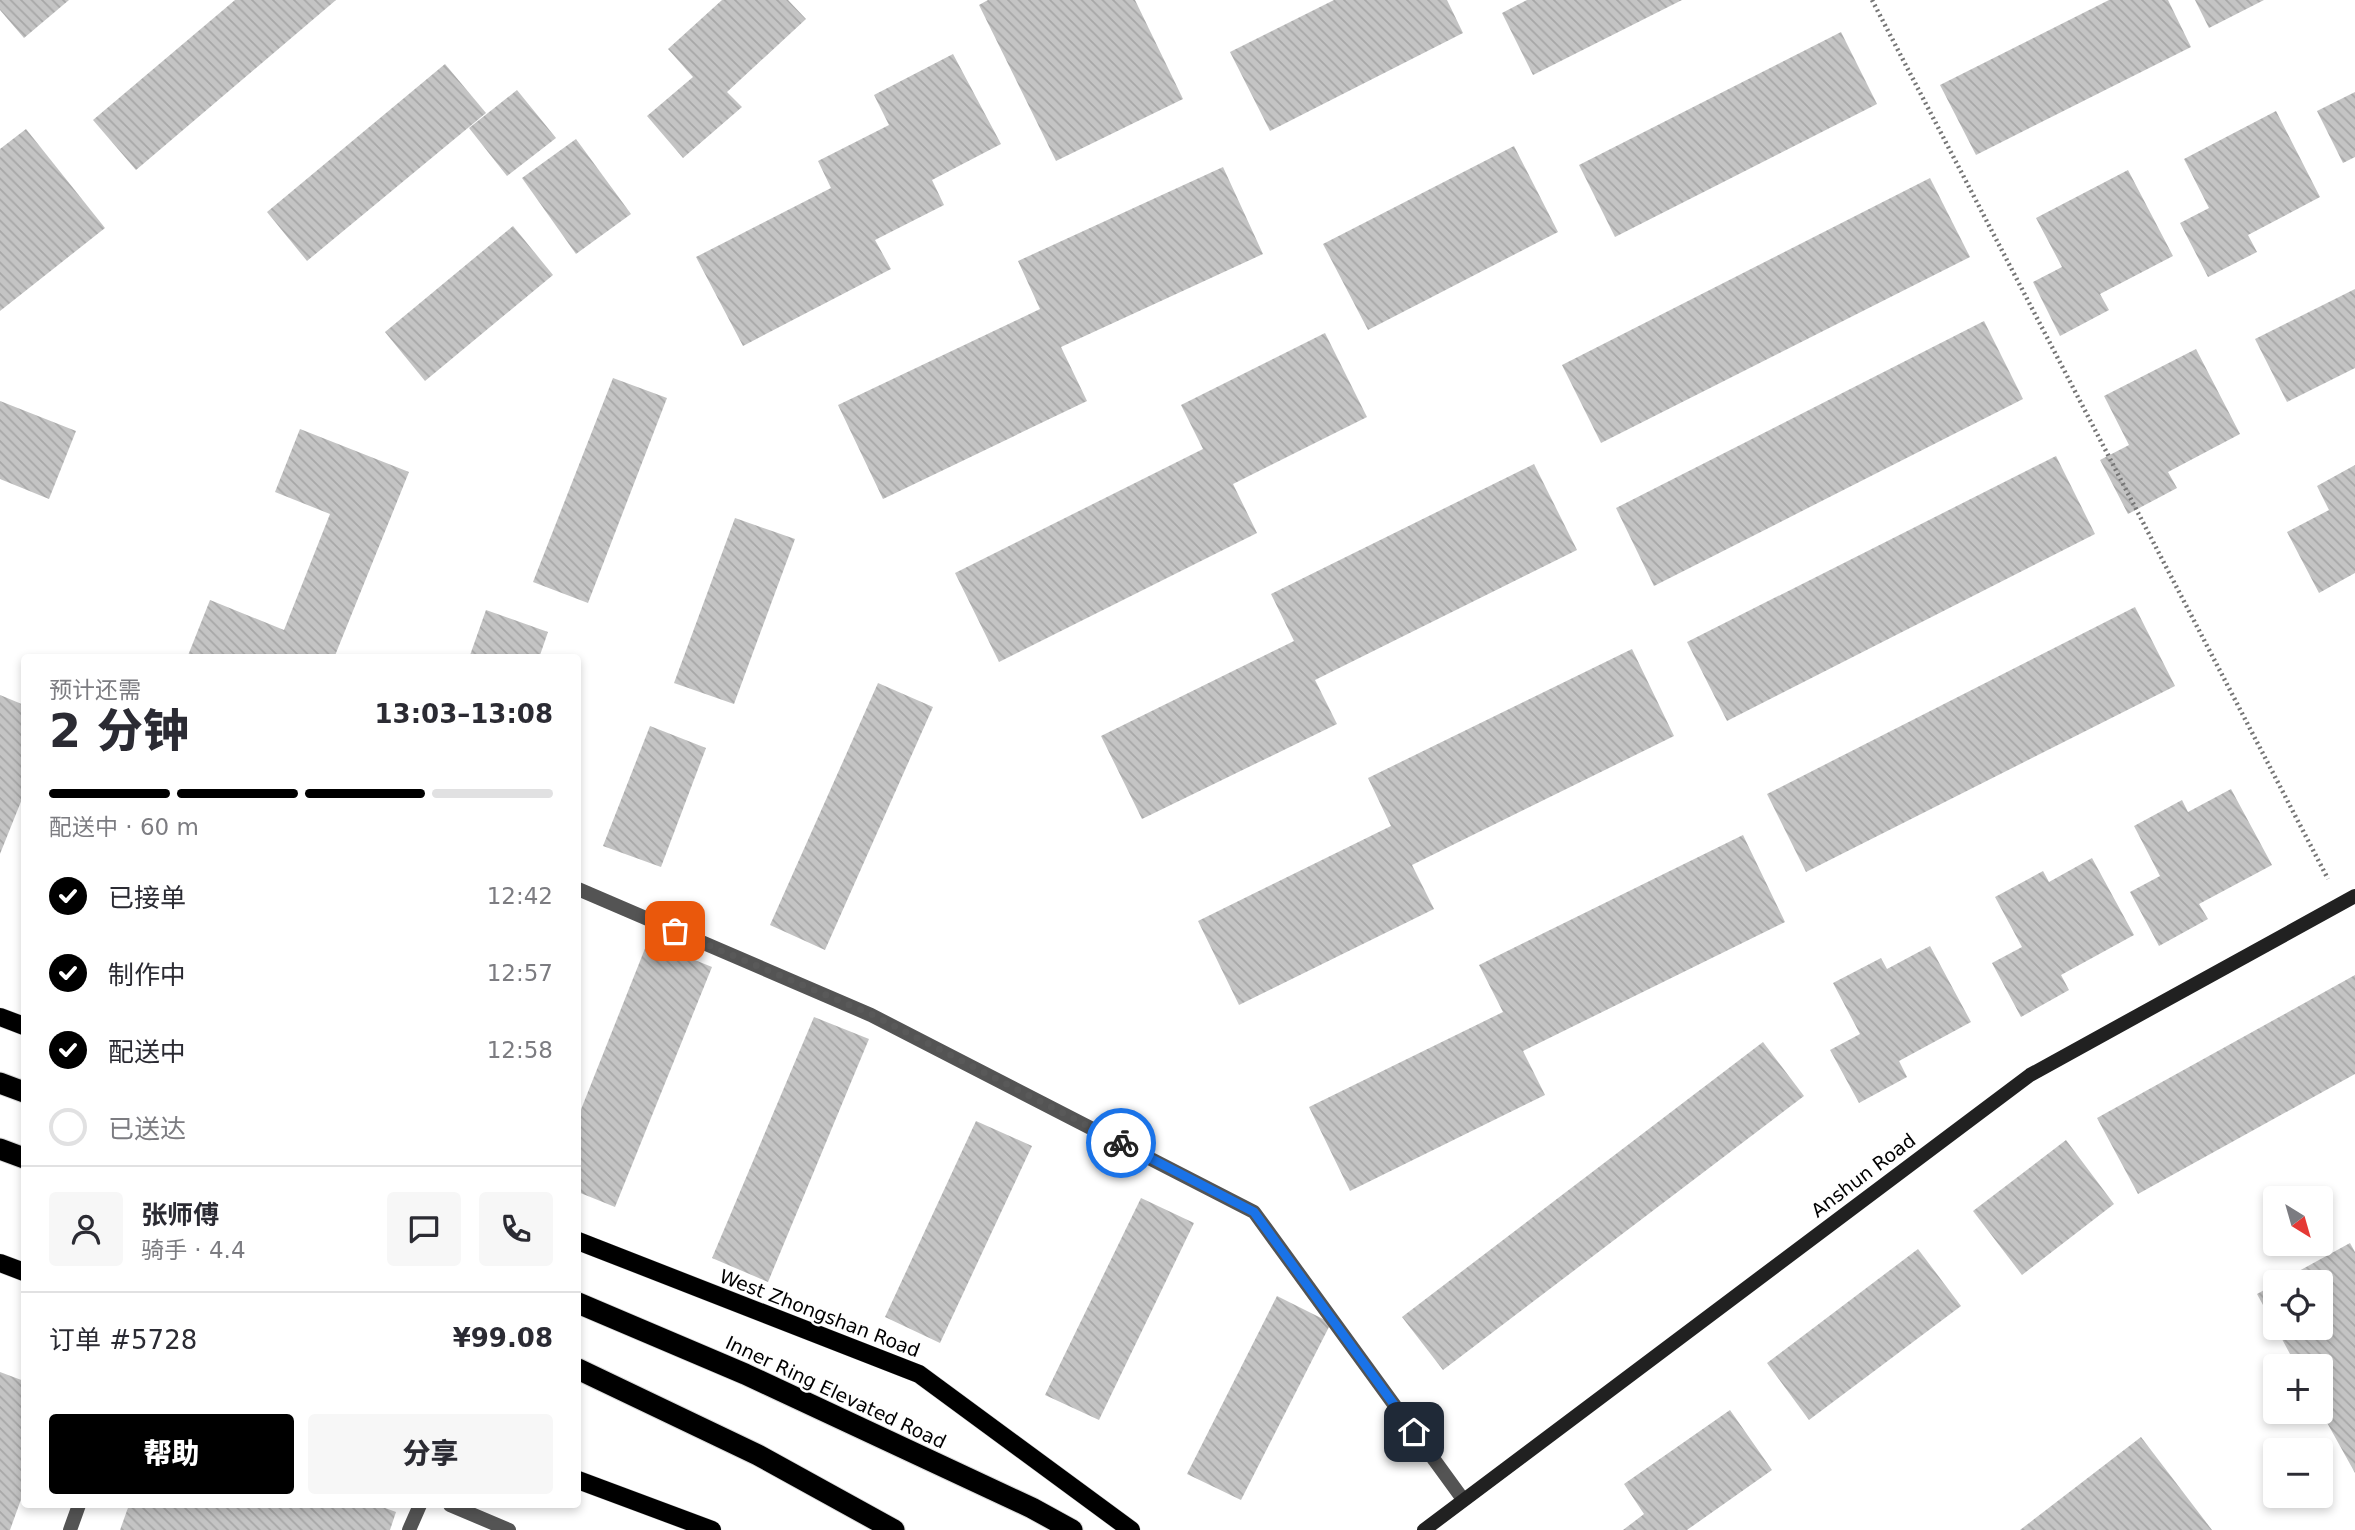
<!DOCTYPE html>
<html lang="zh">
<meta charset="utf-8">
<style>
:root{--surface:#fff;--page:#f7f7f7;--text:#2b2b33;--muted:#7c7c81;--line:#e1e1e2;--accent:#000}
body{margin:0;font-family:"DejaVu Sans","Noto Sans SC",sans-serif;background:var(--page);color:var(--text);height:100vh;display:flex;flex-direction:column;font-size:26px;white-space:nowrap}
*{box-sizing:border-box;margin:0}
p{font-size:23px;color:var(--muted)}
.icon{flex:none;width:38px;height:38px;fill:none;stroke:currentColor;stroke-width:2;stroke-linecap:round;stroke-linejoin:round}
.map{position:relative;flex:1;overflow:hidden}
.sheet{position:absolute;left:21px;top:654px;width:560px;height:854px;display:flex;flex-direction:column;background:var(--surface);border-radius:7px;box-shadow:0 4px 10px #0003}
.sheet>*{flex:none}
.needle{width:46px;rotate:143deg}
.tools{position:absolute;left:2263px;top:1186px;display:grid;gap:14px}
.tools a{display:grid;place-items:center;width:70px;height:70px;border-radius:7px;background:var(--surface);box-shadow:0 4px 10px #0003;font-size:35px}
.pin{position:absolute;display:grid;place-items:center;width:60px;height:60px;color:#fff;margin:-30px;border-radius:14px;box-shadow:0 4px 10px #0006}
.courier{position:absolute;display:grid;place-items:center;width:70px;height:70px;margin:-35px;border:5px solid #1a73e8;border-radius:50%;background:#fff;color:#222;box-shadow:0 2px 9px #0007}
.overview em{font-style:normal;font-weight:800}
.overview div{display:flex;flex-direction:column-reverse}
.overview{display:flex;align-items:center;justify-content:space-between;height:119px;padding:0 28px}
h1{font-size:46px;font-weight:800;line-height:52px}
.bar{display:grid;grid-template-columns:repeat(4,1fr);gap:10px 7px;align-content:center;height:84px;padding:0 28px}
.bar i{height:9px;border-radius:5px;background:var(--line)}
.bar .on{background:var(--accent)}
.bar p{grid-column:span 4}
.line{display:flex;align-items:center;gap:18px;padding:0 28px;border-top:2px solid var(--line)}
.line div{flex:1}
.round{display:grid;place-items:center;flex:none;width:74px;height:74px;border-radius:7px;background:var(--page)}
ol{padding:0 28px;list-style:none}
li{display:flex;align-items:center;gap:21px;height:77px}
li p{margin-inline-start:auto}
li .icon{padding:7px;border-radius:50%;background:var(--accent);color:#fff;stroke-width:4}
li:last-child{color:var(--muted)}
li i{width:38px;height:38px;border:4px solid var(--line);border-radius:50%}
.button{display:flex;gap:14px;margin-top:auto;padding:14px 28px}
.button a{flex:1;height:80px;border-radius:7px;background:var(--accent);color:#fff;font-size:28px;font-weight:800;line-height:80px;text-align:center}
.button a+a{background:var(--page);color:var(--text)}
.map>svg:first-child{display:block}
.building{fill:url(#building-back-hatch)}
.lines{fill:none;stroke-linecap:round;stroke-linejoin:round}
.primary-casing{stroke:#dbdbdb;stroke-width:19}
.highway-casing{stroke:#dbdbdb;stroke-width:23}
.path{stroke:#767676;stroke-width:4.5;stroke-dasharray:2 3.5;stroke-linecap:butt}
.lane{stroke:#545454;stroke-width:14}
.secondary{stroke:#212121;stroke-width:14}
.primary{stroke:#000;stroke-width:18}
.highway{stroke:#000;stroke-width:21}
.done{stroke:#595959;stroke-width:7;stroke-dasharray:0 12.6}
.route{stroke:#1a73e8;stroke-width:9}
.labels{text-anchor:middle;stroke-width:5;stroke-linejoin:round;paint-order:stroke}
.street-label{font-size:19px;fill:#000;stroke:#fff}
</style>
<div class="map">
<svg width="2355" height="1530" viewBox="0 0 2355 1530">
<defs>
<pattern id="building-back-hatch" width="6" height="6" patternUnits="userSpaceOnUse" patternTransform="scale(1.75)"><rect width="6" height="6" fill="#c4c4c4"/><path d="M-1 5l2 2M0 0l6 6M5-1l2 2" fill="none" stroke="#a7a7a7"/></pattern>
</defs>
<rect width="100%" height="100%" fill="#fff"/>
<g class="building">
<polygon points="0,0 69,0 24,38 0,10"/>
<polygon points="235,0 336,0 136,170 93,120"/>
<polygon points="722,0 788,0 806,19 727,92 742,107 683,158 647,116 693,77 668,49"/>
<polygon points="988,0 1135,0 1183,99 1056,161 979,5"/>
<polygon points="1334,0 1447,0 1463,33 1270,131 1230,52"/>
<polygon points="1527,0 1682,0 1533,75 1502,13"/>
<polygon points="2109,0 2168,0 2191,47 1976,155 1940,85"/>
<polygon points="2195,0 2264,0 2209,28"/>
<polygon points="1841,32 1877,104 1615,237 1579,165"/>
<polygon points="953,54 1001,144 932,180 944,205 875,240 891,269 743,346 696,257 831,188 818,161 889,125 874,95"/>
<polygon points="445,64 486,113 307,261 267,212"/>
<polygon points="517,90 556,138 507,176 469,128"/>
<polygon points="2355,92 2355,157 2343,163 2317,111"/>
<polygon points="2276,111 2320,197 2248,235 2257,252 2208,277 2180,223 2209,208 2184,159"/>
<polygon points="26,129 105,228 0,311 0,149"/>
<polygon points="576,139 631,214 576,254 522,178"/>
<polygon points="1514,146 1558,232 1368,330 1323,244"/>
<polygon points="1223,167 1263,254 1061,347 1087,401 883,499 838,405 1040,309 1018,261"/>
<polygon points="2128,170 2173,256 2100,294 2109,310 2060,336 2033,282 2062,267 2036,218"/>
<polygon points="1930,178 1970,257 1601,443 1562,365"/>
<polygon points="513,226 553,275 425,381 385,332"/>
<polygon points="2355,289 2355,368 2287,402 2255,339"/>
<polygon points="1984,321 2023,399 1654,586 1616,508"/>
<polygon points="1325,333 1367,417 1233,484 1257,533 999,662 955,573 1203,449 1181,405"/>
<polygon points="2196,349 2240,434 2168,472 2177,488 2128,514 2100,460 2129,445 2104,396"/>
<polygon points="613,378 667,398 588,603 533,582"/>
<polygon points="0,401 76,431 49,499 0,479"/>
<polygon points="300,429 409,472 334,658 187,658 210,600 284,630 330,514 275,492"/>
<polygon points="2056,456 2095,534 1727,721 1687,642"/>
<polygon points="1534,464 1577,550 1315,680 1337,724 1142,819 1101,736 1294,641 1271,594"/>
<polygon points="2355,465 2355,573 2319,593 2287,532 2329,510 2317,486"/>
<polygon points="735,518 795,539 734,704 674,683"/>
<polygon points="2135,607 2175,686 1806,872 1767,794"/>
<polygon points="486,610 548,632 539,658 469,658"/>
<polygon points="1632,649 1674,736 1412,865 1434,909 1239,1005 1198,921 1391,826 1368,778"/>
<polygon points="878,683 933,707 825,950 770,925"/>
<polygon points="0,695 24,705 24,794 0,854"/>
<polygon points="650,726 706,748 661,867 603,846"/>
<polygon points="2231,789 2272,865 2199,904 2208,919 2159,946 2130,892 2160,876 2134,826 2182,800 2188,812"/>
<polygon points="1743,835 1785,922 1523,1051 1545,1095 1350,1191 1309,1107 1503,1012 1479,965"/>
<polygon points="2092,858 2134,935 2061,975 2069,990 2021,1017 1992,963 2022,947 1995,897 2043,871 2049,882"/>
<polygon points="648,941 712,967 615,1207 578,1192 578,1117"/>
<polygon points="1930,946 1971,1022 1899,1061 1907,1077 1859,1103 1830,1050 1860,1034 1833,983 1881,958 1887,969"/>
<polygon points="2355,975 2355,1074 2138,1194 2097,1118"/>
<polygon points="814,1017 869,1039 768,1282 712,1258"/>
<polygon points="1763,1042 1804,1096 1443,1370 1402,1317"/>
<polygon points="976,1121 1032,1146 940,1343 885,1317"/>
<polygon points="2066,1140 2114,1204 2022,1275 1973,1211"/>
<polygon points="1141,1198 1194,1223 1099,1420 1045,1395"/>
<polygon points="2350,1243 2355,1252 2355,1473 2320,1410 2320,1367 2297,1367 2276,1328 2320,1328 2320,1283 2277,1283"/>
<polygon points="1918,1249 1961,1306 1809,1420 1767,1363"/>
<polygon points="2275,1284 2275,1327 2257,1294"/>
<polygon points="1277,1296 1331,1323 1241,1500 1187,1474"/>
<polygon points="0,1372 24,1381 24,1491 10,1530 0,1530"/>
<polygon points="1730,1410 1772,1470 1687,1530 1623,1530 1644,1514 1624,1484"/>
<polygon points="2141,1437 2212,1530 2020,1530"/>
<polygon points="129,1505 377,1505 396,1512 390,1530 120,1530"/>
</g>
<g class="lines">
<defs>
<g id="primary">
<polyline points="0,1017 24,1026"/>
<polyline points="578,1241 919,1374 1131,1530"/>
<polyline points="0,1263 24,1272"/>
<polyline points="578,1480 712,1530"/>
</g>
<g id="highway">
<polyline points="0,1083 24,1092"/>
<polyline points="0,1149 24,1158"/>
<polyline points="578,1303 745,1374 1032,1508 1072,1530"/>
<polyline points="578,1369 758,1455 894,1530"/>
</g>
</defs>
<use href="#primary" class="primary-casing"/>
<use href="#highway" class="highway-casing"/>
<polyline class="path" points="1872,0 2328,879"/>
<g class="lane">
<polyline points="578,889 871,1015 1254,1212 1462,1498"/>
<polyline points="450,1505 509,1530"/>
<polyline points="70,1530 79,1505"/>
<polyline points="409,1530 420,1505"/>
</g>
<polyline class="secondary" points="1424,1530 2030,1075 2355,896"/>
<use href="#primary" class="primary"/>
<use href="#highway" class="highway"/>
</g>
<g class="lines">
<polyline class="done" points="675,931 871,1014 1121,1143"/>
<polyline class="route" points="1121,1143 1254,1212 1414,1432"/>
</g>
<g class="labels">
<g class="street-label">
<text transform="translate(1863 1175) rotate(-37)" y="7">Anshun Road</text>
<text transform="translate(820 1313) rotate(21)" y="7">West Zhongshan Road</text>
<text transform="translate(836 1392) rotate(25)" y="7">Inner Ring Elevated Road</text>
</g>
</g>
</svg>
<div class="tools">
<a><svg class="needle" viewBox="-14 -14 28 28"><path d="M0-13l5 13h-10z" fill="#e53935"/><path d="M0 13l5-13h-10z" fill="#7c7c81"/></svg></a>
<a><svg class="icon" aria-label="locate" viewBox="0 0 24 24"><circle cx="12" cy="12" r="6"/><path d="M12 2v4M12 18v4M2 12h4M18 12h4"/></svg></a>
<a>+</a>
<a>−</a>
</div>
<div class="pin" style="left:675px;top:931px;background:#ea580c"><svg class="icon" aria-label="bag" viewBox="0 0 24 24"><path d="M5 8h14l-1 12H6zM9 8a3 3 0 0 1 6 0"/></svg></div>
<div class="pin" style="left:1414px;top:1432px;background:#1f2937"><svg class="icon" aria-label="home" viewBox="0 0 24 24"><path d="M3 11l9-7 9 7M6 9v11h12V9"/></svg></div>
<div class="courier" style="left:1121px;top:1143px"><svg class="icon" aria-label="bike" viewBox="0 0 24 24"><circle cx="6" cy="16" r="4"/><circle cx="18" cy="16" r="4"/><path d="M6 16l4-8h5l3 8M10 8l3 8H6M13 5h3"/></svg></div>
<section class="sheet">
<div class="overview"><div><h1>2 分钟</h1><p>预计还需</p></div><em>13:03–13:08</em></div>
<div class="bar"><i class="on"></i><i class="on"></i><i class="on"></i><i></i><p>配送中 · 60 m</p></div>
<ol>
<li><svg class="icon" aria-label="check" viewBox="0 0 24 24"><path d="M5 12l5 5 9-10"/></svg>已接单<p>12:42</p></li>
<li><svg class="icon" aria-label="check" viewBox="0 0 24 24"><path d="M5 12l5 5 9-10"/></svg>制作中<p>12:57</p></li>
<li><svg class="icon" aria-label="check" viewBox="0 0 24 24"><path d="M5 12l5 5 9-10"/></svg>配送中<p>12:58</p></li>
<li><i></i>已送达</li>
</ol>
<div class="line" style="height:126px"><a class="round"><svg class="icon" aria-label="person" viewBox="0 0 24 24"><circle cx="12" cy="8" r="4"/><path d="M4 21q1-7 8-7t8 7"/></svg></a><div><b>张师傅</b><p>骑手 · 4.4</p></div><a class="round"><svg class="icon" aria-label="chat" viewBox="0 0 24 24"><path d="M4 5h16v11H9l-5 4z"/></svg></a><a class="round"><svg class="icon" aria-label="phone" viewBox="0 0 24 24"><path d="M5 4h4l2 5-3 2q2 4 5 5l2-3 5 2v4C11 20 4 13 5 4z"/></svg></a></div>
<div class="line" style="height:91px"><div>订单 #5728</div><b>¥99.08</b></div>
<div class="button"><a>帮助</a><a>分享</a></div>
</section>
</div>
